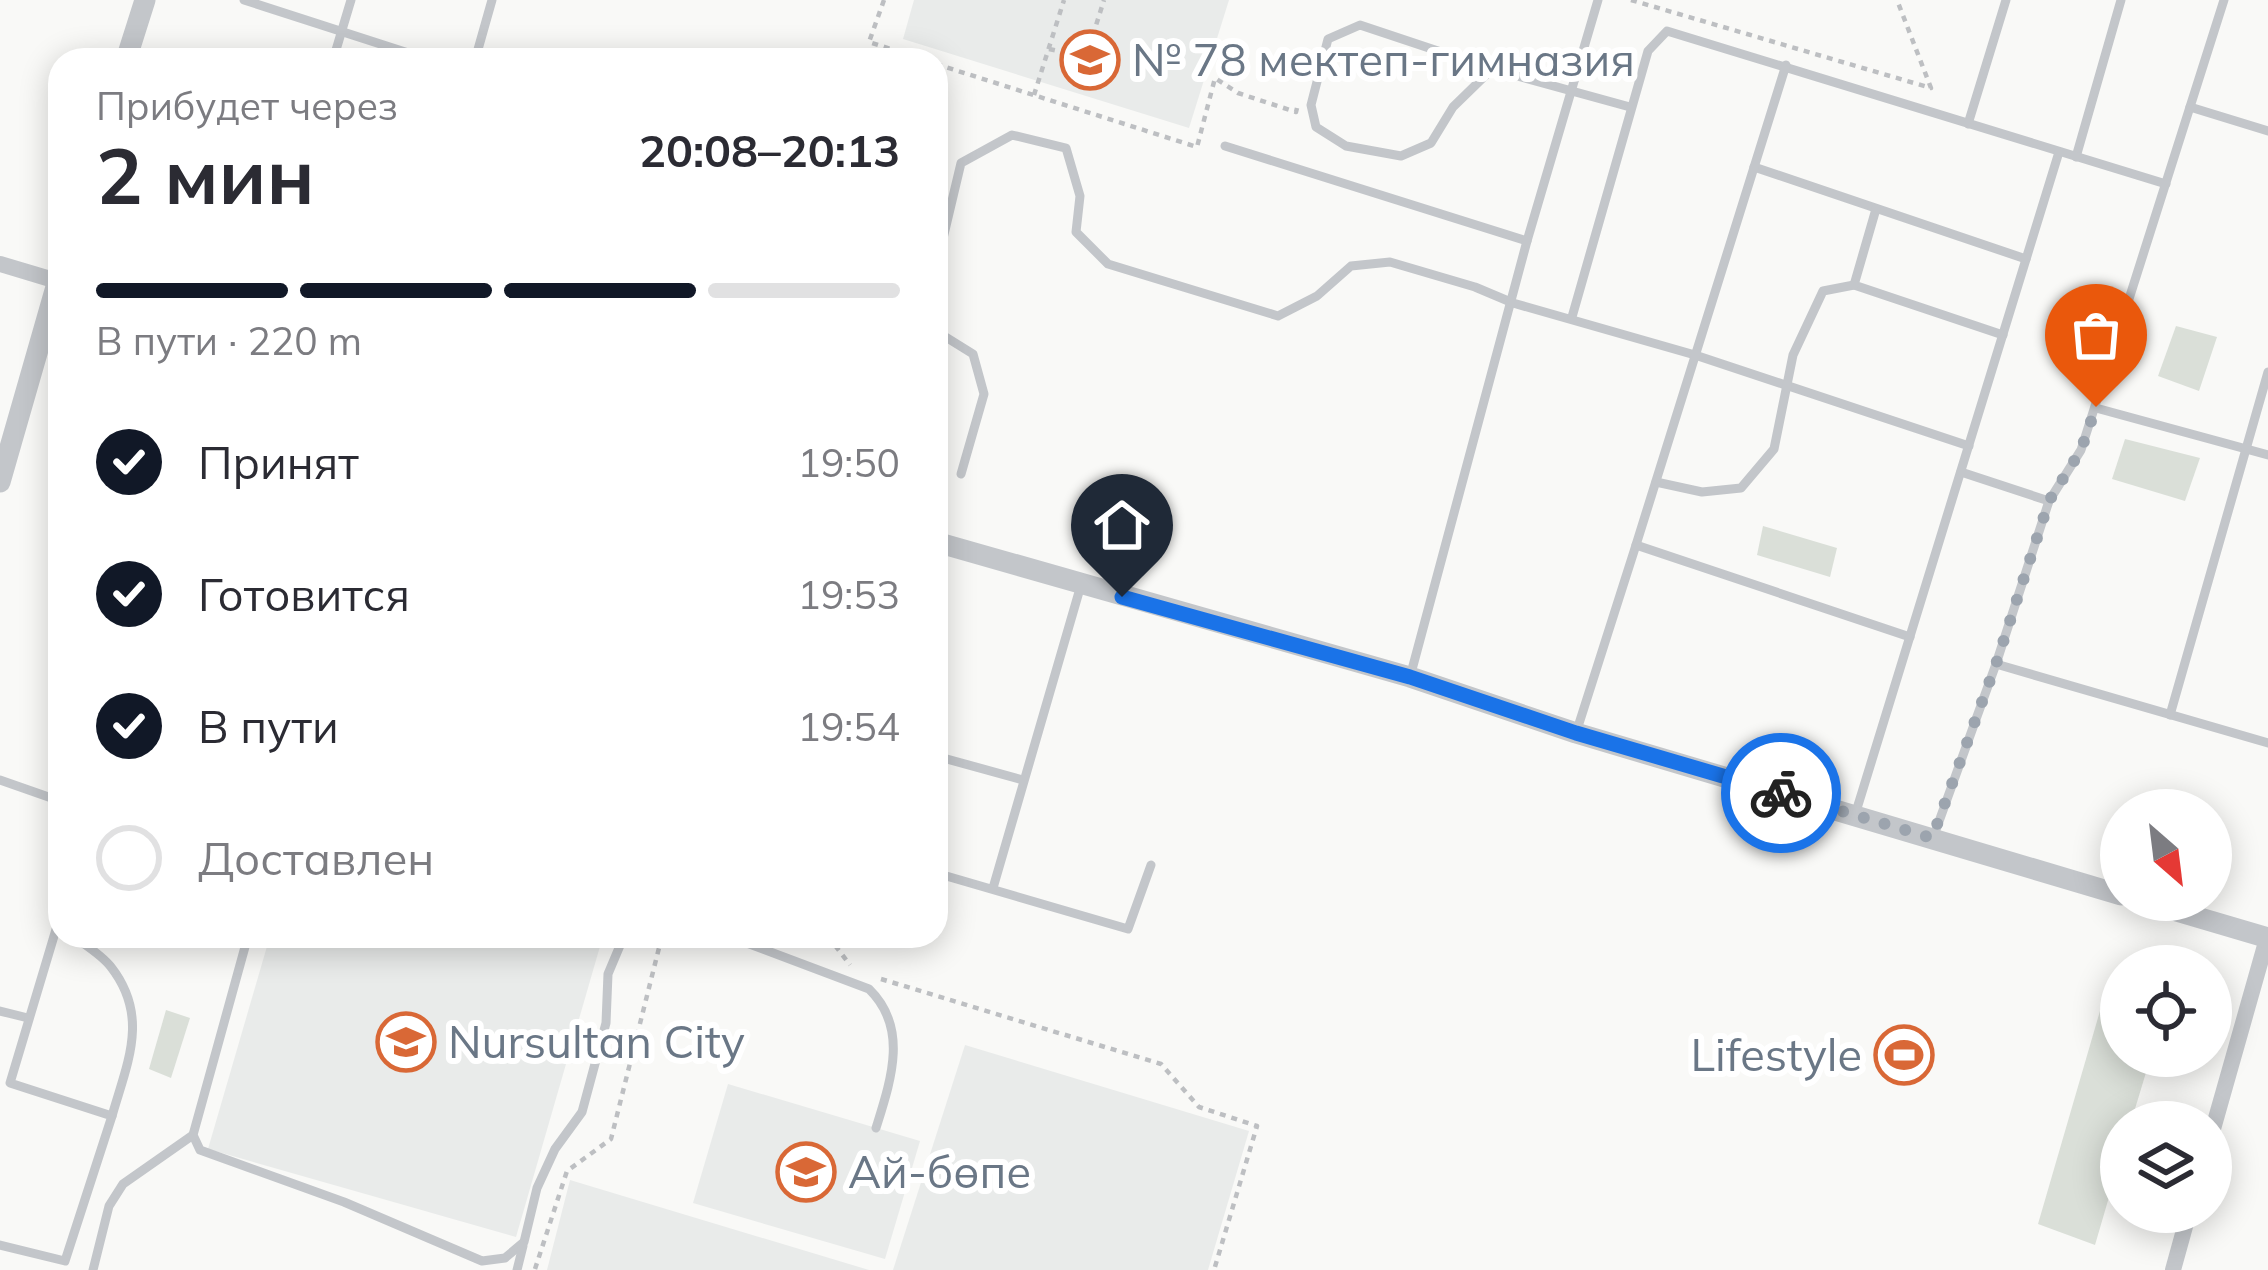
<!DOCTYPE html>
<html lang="ru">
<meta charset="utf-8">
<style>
:root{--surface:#fff;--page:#f7f7f7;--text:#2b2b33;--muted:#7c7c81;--line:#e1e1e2;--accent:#111827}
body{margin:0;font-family:Mulish,sans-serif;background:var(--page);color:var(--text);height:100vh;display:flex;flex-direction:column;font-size:45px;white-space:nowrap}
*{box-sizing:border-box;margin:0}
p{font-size:39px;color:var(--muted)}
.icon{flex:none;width:66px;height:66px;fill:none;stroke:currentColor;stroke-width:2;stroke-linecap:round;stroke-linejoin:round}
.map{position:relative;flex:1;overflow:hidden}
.panel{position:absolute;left:48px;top:48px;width:900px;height:900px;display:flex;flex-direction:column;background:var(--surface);border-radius:36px;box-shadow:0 6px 30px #0003}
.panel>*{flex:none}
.needle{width:78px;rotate:152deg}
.buttons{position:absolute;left:2100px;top:789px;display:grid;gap:24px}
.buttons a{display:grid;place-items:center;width:132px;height:132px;border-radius:50%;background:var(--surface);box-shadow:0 6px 30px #0003;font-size:60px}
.pin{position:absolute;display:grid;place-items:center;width:102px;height:102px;color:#fff;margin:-123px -51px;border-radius:50% 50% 50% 0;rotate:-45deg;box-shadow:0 0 12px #0007}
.pin .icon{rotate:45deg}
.courier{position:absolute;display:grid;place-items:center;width:120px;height:120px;margin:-60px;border:9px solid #1a73e8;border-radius:50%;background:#fff;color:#222;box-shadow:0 3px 15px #0007}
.headline em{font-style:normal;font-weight:700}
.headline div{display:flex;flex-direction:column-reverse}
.headline{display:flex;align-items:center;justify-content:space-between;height:204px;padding:0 48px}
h1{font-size:78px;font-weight:700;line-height:90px}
.bar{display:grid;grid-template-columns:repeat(4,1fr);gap:18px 12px;align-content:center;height:144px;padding:0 48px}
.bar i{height:15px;border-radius:9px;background:var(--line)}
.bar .selected{background:var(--accent)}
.bar p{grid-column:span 4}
ol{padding:0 48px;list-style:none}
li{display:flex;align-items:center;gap:36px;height:132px}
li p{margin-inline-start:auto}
li .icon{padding:12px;border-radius:50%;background:var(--accent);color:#fff;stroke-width:4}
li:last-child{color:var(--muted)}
li i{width:66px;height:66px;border:6px solid var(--line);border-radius:50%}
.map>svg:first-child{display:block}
.built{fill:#e9ebea}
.green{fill:#dadfd8}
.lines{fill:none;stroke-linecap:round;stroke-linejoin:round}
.path{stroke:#bdbfc2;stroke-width:4.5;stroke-dasharray:6 6;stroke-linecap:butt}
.service{stroke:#c3c6ca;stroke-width:9}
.minor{stroke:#c3c6ca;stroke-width:16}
.tertiary{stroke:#c3c6ca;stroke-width:21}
.done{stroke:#9ca4ae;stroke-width:12;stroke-dasharray:0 21.6}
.route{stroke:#1a73e8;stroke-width:15}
.labels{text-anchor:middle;stroke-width:12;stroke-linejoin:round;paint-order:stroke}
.poi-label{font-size:45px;fill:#6a7786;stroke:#fff;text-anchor:start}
</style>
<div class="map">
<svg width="2268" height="1270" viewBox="0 0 2268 1270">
<rect width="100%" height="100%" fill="#f9f9f7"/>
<g class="built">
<polygon points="914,0 1229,0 1189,128 903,39"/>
<polygon points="270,936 603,936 516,1237 208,1149"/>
<polygon points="965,1045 1249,1131 1208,1270 893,1270"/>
<polygon points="728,1084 920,1141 885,1259 693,1203"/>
<polygon points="570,1180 869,1270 547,1270"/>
</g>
<g class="green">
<polygon points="2176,326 2217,337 2199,391 2158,376"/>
<polygon points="2125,439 2200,458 2185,501 2112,479"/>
<polygon points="1763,526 1837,548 1830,577 1757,555"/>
<polygon points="2102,1004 2121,1009 2121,1056 2151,1056 2131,1122 2121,1122 2121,1156 2095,1245 2038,1224"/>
<polygon points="166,1010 190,1018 171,1078 149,1069"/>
</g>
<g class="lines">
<g class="path">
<polyline points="884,0 869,42 925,60"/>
<polyline points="1631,0 1931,88 1897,0"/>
<polyline points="1049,49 1086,57 1104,0"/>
<polyline points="936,64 1197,147 1215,78 1238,93 1296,112 1297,108"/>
<polyline points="1034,95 1064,0"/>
<polyline points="828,936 850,965"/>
<polyline points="881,979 1161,1064 1199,1107 1257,1126 1214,1270"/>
<polyline points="535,1269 567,1171 611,1139 662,936"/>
</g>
<g class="service">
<polyline points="244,0 430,60"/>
<polyline points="333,60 351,0"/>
<polyline points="475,60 492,0"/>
<polyline points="1492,69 1453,107 1431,143 1401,156 1346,146 1316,127 1311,105 1328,39 1360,25 1492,69 1630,107"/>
<polyline points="2190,107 2268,131"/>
<polyline points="1968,124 2006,0"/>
<polyline points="1225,146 1527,241"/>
<polyline points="2076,157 2121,0"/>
<polyline points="1754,167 2026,259"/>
<polyline points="1876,209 1854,285 2003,335"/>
<polyline points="936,268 961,163 1012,135 1066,148 1080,196 1076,232 1108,264 1278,316 1317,296 1351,266 1390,262 1475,287 1513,303 1695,355 1969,446"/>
<polyline points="1572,317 1648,51 1667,31 2166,184"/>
<polyline points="936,331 973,354 984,394 961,474"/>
<polyline points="2096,408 2268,455"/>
<polyline points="1961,472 2049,501"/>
<polyline points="1656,482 1702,492 1741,488 1774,449 1793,355 1823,291 1854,285"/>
<polyline points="1636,545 1786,65"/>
<polyline points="1996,664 2268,743"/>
<polyline points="1410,677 1527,241 1598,0"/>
<polyline points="2170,715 2268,372"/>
<polyline points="1576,733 1636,545 1910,637"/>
<polyline points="936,756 1023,780"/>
<polyline points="0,780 60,801"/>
<polyline points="1855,815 2059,152"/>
<polyline points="1933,838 1996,664 2049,501 2081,450 2224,0"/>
<polyline points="936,873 1128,929 1151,865"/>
<polyline points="993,888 1081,585"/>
<path d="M73 936C85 945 102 955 111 967 150 1017 127 1063 112 1116"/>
<polyline points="248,936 193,1135 200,1150 344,1202 482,1261 505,1258 524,1242 537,1188 555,1149 582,1112 606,1023 608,974 624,936"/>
<path d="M728 936 869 989C909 1028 891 1080 876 1128"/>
<polyline points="0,1011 28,1018"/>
<polyline points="0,1245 65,1261 112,1116 10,1083 60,916"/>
<polyline points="93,1270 109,1206 123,1184 193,1135"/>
<polyline points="517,1270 523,1246"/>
</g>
<g class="minor">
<polyline points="0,264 57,281"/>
<polyline points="2211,1136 2268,935"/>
<polyline points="2173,1270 2189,1212"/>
</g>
<g class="tertiary">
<polyline points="126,60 145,0"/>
<polyline points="0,482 60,273"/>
<polyline points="936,542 1410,677 1576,733 2121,895"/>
<polyline points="2139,900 2268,938"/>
</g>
</g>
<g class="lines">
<polyline class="done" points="1781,793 1932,838 1996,664 2049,501 2081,450 2096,407"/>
<polyline class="route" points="1122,597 1410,677 1576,733 1781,793"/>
</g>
<defs>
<symbol id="school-ring" viewBox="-11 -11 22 22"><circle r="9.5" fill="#fff" stroke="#d96836" stroke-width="1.5"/><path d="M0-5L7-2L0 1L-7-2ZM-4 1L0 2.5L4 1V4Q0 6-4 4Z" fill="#d96836"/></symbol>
<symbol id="stadium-ring" viewBox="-11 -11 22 22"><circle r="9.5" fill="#fff" stroke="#d96836" stroke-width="1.5"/><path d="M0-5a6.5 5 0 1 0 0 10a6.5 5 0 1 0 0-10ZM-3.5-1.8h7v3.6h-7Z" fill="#d96836"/></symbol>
</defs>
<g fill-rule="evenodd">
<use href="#school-ring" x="1057" y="27" width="66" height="66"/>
<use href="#school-ring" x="373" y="1009" width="66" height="66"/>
<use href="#stadium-ring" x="1871" y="1022" width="66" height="66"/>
<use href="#school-ring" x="773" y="1139" width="66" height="66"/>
</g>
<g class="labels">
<g class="poi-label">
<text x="1132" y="76">№ 78 мектеп-гимназия</text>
<text x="448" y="1058">Nursultan City</text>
<text x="1862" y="1071" text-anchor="end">Lifestyle</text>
<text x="848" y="1188">Ай-бөпе</text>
</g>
</g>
</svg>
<div class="buttons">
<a><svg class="needle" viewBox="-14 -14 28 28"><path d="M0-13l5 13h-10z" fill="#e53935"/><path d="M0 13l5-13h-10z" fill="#7c7c81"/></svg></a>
<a><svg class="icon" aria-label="locate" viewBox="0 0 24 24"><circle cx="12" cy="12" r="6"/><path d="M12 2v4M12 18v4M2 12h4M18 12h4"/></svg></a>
<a><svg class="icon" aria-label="layers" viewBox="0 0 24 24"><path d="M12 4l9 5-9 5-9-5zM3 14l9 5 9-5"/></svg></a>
</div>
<div class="pin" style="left:2096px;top:407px;background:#ea580c"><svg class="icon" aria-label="bag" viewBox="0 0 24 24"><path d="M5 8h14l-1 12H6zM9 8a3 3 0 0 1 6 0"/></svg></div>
<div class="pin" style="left:1122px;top:597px;background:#1f2937"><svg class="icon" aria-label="home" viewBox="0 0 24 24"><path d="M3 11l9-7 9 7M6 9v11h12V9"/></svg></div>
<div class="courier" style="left:1781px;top:793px"><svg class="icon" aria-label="bike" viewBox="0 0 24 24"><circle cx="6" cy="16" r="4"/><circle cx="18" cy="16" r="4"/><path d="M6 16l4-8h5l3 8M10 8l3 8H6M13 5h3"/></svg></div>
<section class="panel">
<div class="headline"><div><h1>2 мин</h1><p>Прибудет через</p></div><em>20:08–20:13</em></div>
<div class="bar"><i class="selected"></i><i class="selected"></i><i class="selected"></i><i></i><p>В пути · 220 m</p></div>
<ol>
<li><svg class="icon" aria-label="check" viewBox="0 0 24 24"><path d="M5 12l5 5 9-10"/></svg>Принят<p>19:50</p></li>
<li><svg class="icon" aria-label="check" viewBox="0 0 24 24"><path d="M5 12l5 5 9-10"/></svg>Готовится<p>19:53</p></li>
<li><svg class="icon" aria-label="check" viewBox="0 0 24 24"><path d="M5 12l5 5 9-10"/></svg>В пути<p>19:54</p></li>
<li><i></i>Доставлен</li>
</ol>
</section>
</div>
